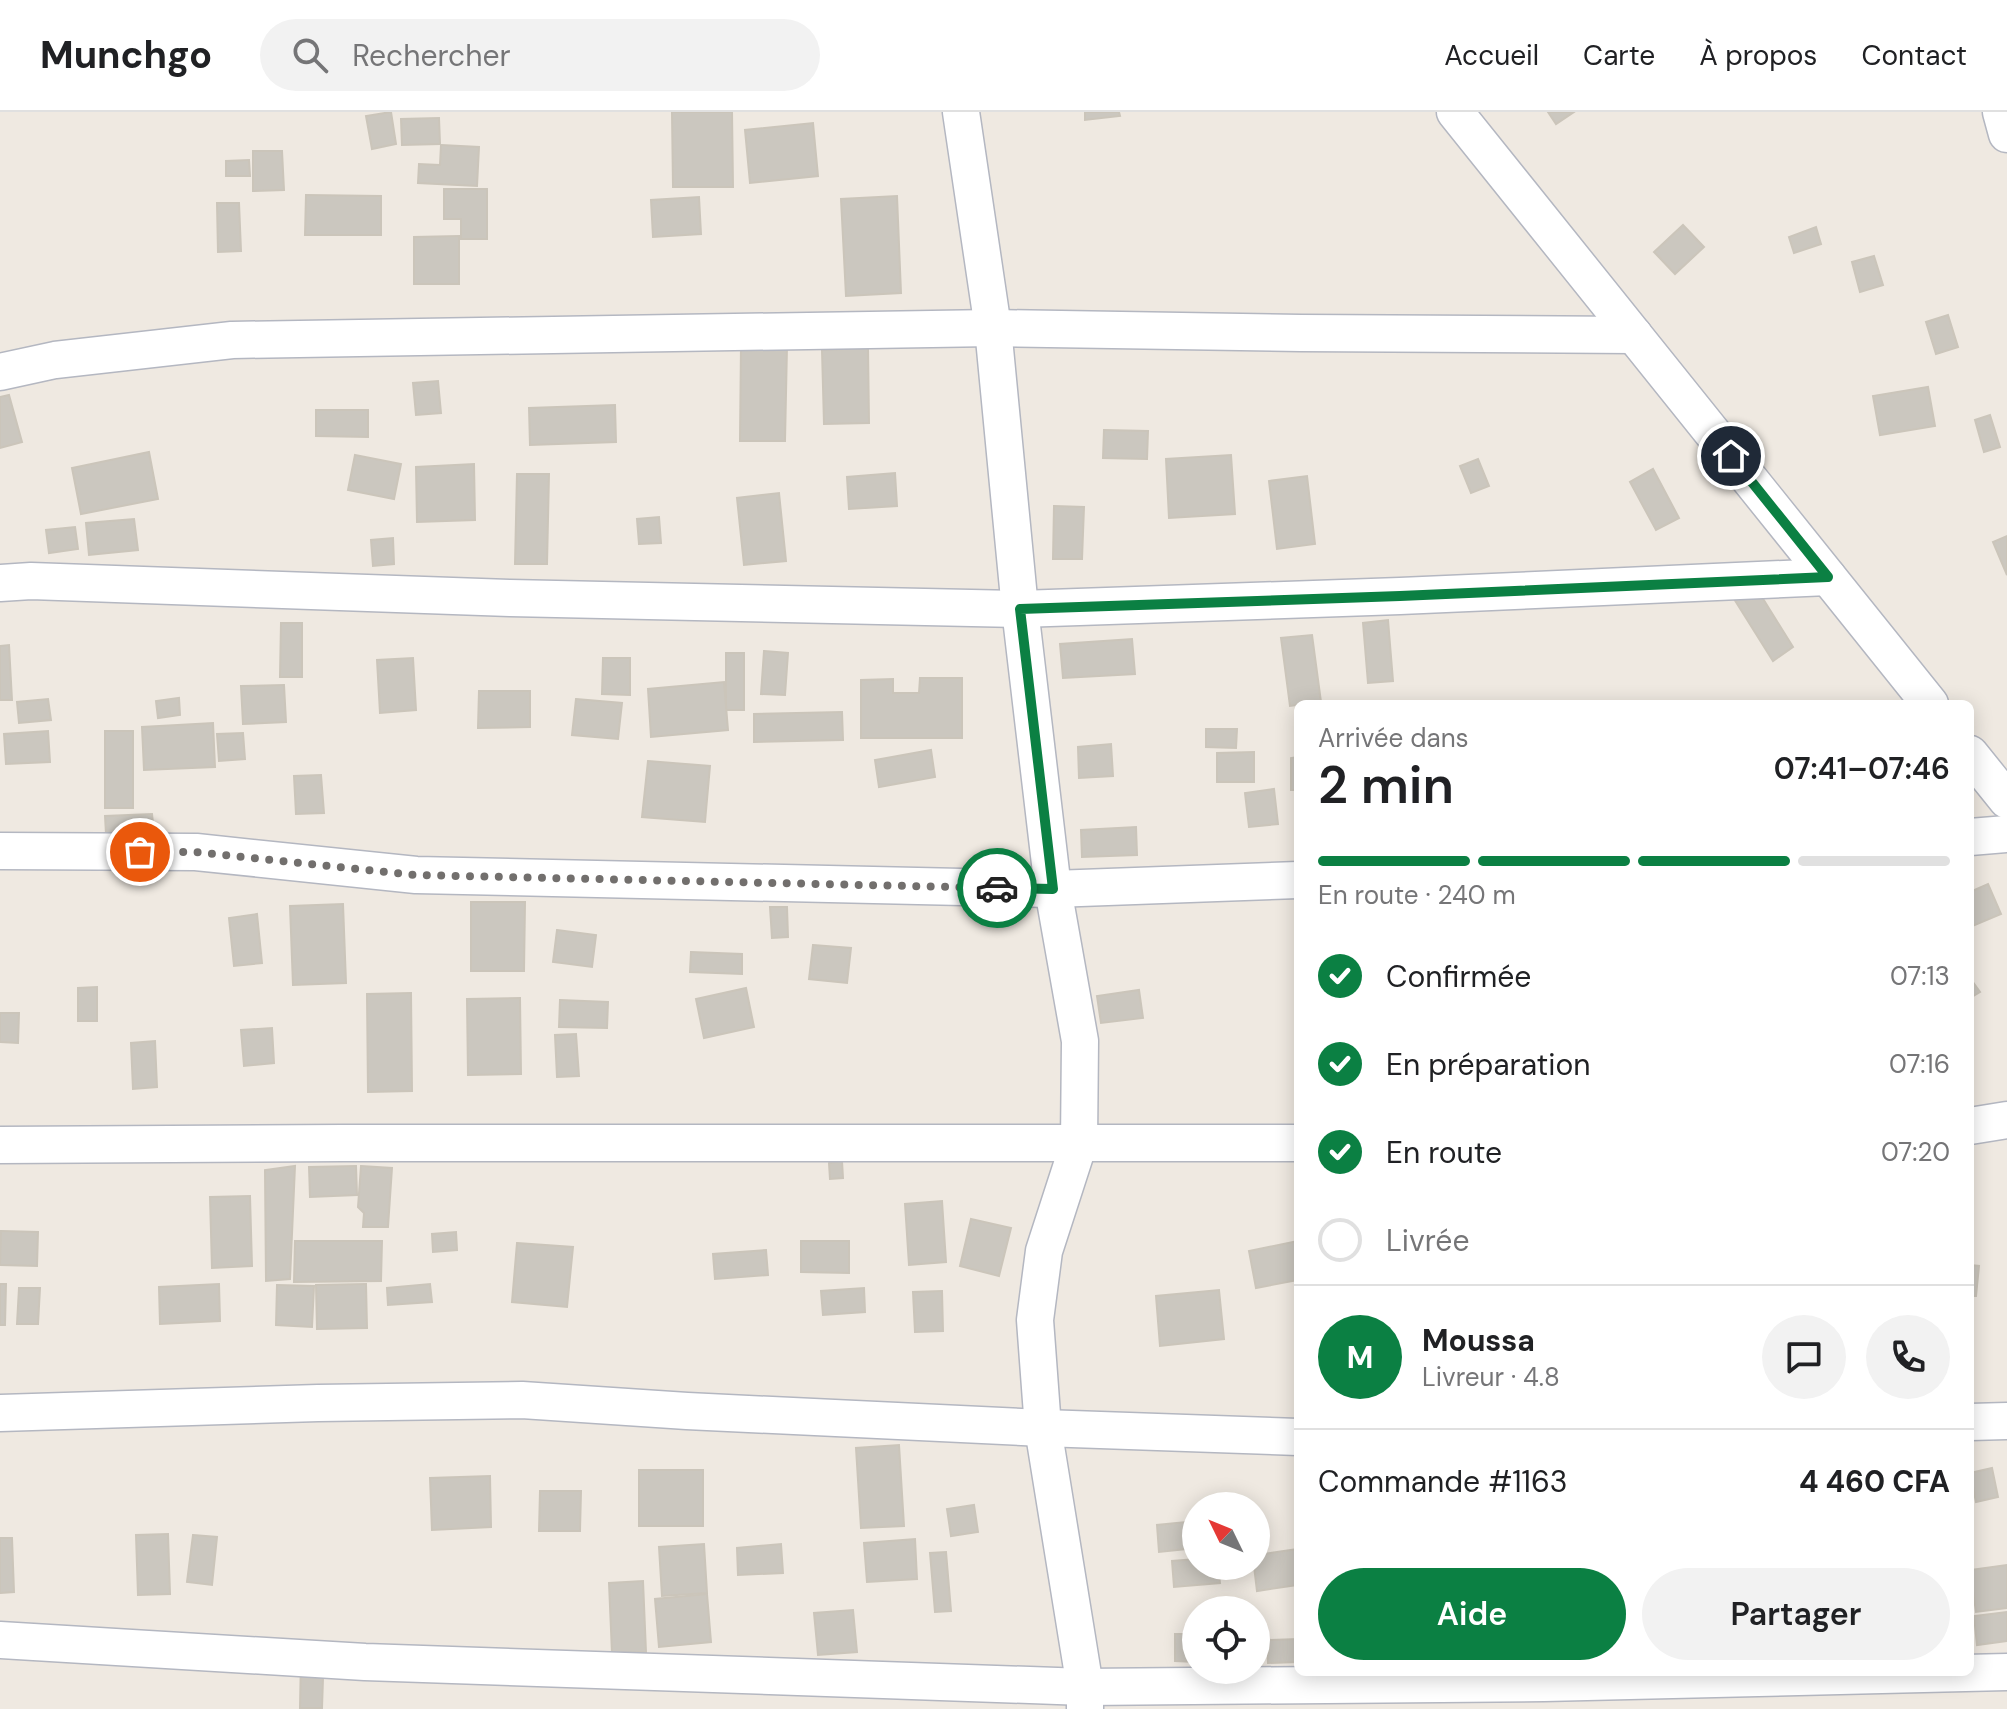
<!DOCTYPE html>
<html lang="fr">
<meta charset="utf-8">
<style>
:root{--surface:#fff;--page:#f2f2f2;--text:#202124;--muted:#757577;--line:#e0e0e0;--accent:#0b8043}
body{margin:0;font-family:"DM Sans",sans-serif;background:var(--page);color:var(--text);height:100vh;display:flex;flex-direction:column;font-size:30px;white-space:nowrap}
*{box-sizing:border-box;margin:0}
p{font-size:26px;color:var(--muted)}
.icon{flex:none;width:44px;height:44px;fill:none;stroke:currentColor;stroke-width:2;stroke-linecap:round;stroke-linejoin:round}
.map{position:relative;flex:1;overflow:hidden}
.panel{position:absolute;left:1294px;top:588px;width:680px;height:976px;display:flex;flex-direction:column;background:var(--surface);border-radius:12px;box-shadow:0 4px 20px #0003}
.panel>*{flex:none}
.needle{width:52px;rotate:313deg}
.fabs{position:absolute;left:1182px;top:1380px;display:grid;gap:16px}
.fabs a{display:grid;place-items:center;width:88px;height:88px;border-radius:50%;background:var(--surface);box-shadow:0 4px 20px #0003;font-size:40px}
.pin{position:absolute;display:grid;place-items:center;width:68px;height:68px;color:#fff;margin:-34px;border:4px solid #fff;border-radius:50%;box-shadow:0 2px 8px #0007}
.courier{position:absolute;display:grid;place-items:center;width:80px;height:80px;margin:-40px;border:6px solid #0b8043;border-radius:50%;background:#fff;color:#222;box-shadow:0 2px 10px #0007}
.head em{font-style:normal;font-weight:600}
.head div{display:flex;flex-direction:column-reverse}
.head{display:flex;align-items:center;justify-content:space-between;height:136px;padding:0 24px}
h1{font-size:52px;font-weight:600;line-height:60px}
.bar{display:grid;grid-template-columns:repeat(4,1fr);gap:12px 8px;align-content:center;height:96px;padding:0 24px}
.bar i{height:10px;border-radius:6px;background:var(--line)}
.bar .selected{background:var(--accent)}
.bar p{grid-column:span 4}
.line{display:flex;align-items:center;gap:20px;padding:0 24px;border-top:2px solid var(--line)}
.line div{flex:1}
.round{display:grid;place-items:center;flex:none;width:84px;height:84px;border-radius:42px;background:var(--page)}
ol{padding:0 24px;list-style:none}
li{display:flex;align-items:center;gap:24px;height:88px}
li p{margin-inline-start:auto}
li .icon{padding:8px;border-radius:50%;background:var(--accent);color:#fff;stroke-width:4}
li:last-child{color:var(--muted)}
li i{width:44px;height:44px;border:4px solid var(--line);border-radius:50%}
.primary-button{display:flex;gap:16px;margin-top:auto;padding:16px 24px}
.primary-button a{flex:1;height:92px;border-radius:48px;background:var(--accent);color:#fff;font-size:32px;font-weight:600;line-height:92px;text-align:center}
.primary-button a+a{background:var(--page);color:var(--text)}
header{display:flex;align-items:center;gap:48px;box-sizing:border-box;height:112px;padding:0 40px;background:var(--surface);border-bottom:2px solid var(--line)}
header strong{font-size:38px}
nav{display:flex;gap:44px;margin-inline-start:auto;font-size:28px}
.search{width:560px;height:72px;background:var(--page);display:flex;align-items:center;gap:20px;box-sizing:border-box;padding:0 28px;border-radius:44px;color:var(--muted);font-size:30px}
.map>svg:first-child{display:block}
.building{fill:#cbc7bf;stroke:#cbc5ba;stroke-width:2}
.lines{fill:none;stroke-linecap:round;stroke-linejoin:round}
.minor-casing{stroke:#b4b7c1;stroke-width:39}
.minor{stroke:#fff;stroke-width:36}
.done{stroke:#726f6d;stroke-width:8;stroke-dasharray:0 14.4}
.route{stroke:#0b8043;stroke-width:10}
</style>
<header>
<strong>Munchgo</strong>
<div class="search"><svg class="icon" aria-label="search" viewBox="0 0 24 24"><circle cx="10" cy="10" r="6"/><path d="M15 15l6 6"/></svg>Rechercher</div>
<nav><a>Accueil</a><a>Carte</a><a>À propos</a><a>Contact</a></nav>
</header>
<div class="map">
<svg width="2007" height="1597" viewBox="0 0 2007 1597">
<rect width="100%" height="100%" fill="#efe9e1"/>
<g class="building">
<polygon points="391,0 396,32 372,37 366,4"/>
<polygon points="672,0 732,0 733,75 673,75"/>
<polygon points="1085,0 1119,0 1120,4 1085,8"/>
<polygon points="1548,0 1574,0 1556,12"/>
<polygon points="439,6 440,32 402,33 401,7"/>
<polygon points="813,11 818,64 750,71 745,18"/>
<polygon points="441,33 479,35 477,74 418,71 419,52 440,53"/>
<polygon points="253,39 282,39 284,78 253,79"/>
<polygon points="249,48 250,64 226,64 226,49"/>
<polygon points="444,77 487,77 487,127 461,127 461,107 444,107"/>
<polygon points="306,83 381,84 381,123 305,123"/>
<polygon points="897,84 901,181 846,184 841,87"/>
<polygon points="699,85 701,122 653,125 651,88"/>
<polygon points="217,91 239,91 241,139 218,140"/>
<polygon points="1683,113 1704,135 1675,162 1654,140"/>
<polygon points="1816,115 1821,132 1794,141 1789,125"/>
<polygon points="459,124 459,172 414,172 414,125"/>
<polygon points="1874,144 1883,173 1860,180 1852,150"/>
<polygon points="1948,203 1958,235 1936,242 1926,210"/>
<polygon points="741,234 787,234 785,329 740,329"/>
<polygon points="868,236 869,311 824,312 822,238"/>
<polygon points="438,269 441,301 416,303 413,271"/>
<polygon points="1928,275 1935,314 1880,323 1873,284"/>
<polygon points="9,283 22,330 0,336 0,285"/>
<polygon points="615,293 616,330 530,333 529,296"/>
<polygon points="316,298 368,298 368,325 316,324"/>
<polygon points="1990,303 2000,335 1984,340 1975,308"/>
<polygon points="1104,318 1148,319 1147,347 1103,346"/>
<polygon points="149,340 158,387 81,402 72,356"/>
<polygon points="355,343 401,352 394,387 348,378"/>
<polygon points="1231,343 1235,402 1169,406 1166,347"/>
<polygon points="1478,347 1489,374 1471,381 1460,354"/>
<polygon points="474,352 475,408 417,410 416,355"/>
<polygon points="1653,357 1679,406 1656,418 1630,370"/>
<polygon points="895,361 897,394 849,397 847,365"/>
<polygon points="517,362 549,362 547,452 515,452"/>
<polygon points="1307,364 1315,432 1277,437 1269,369"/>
<polygon points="779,381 786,449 744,453 737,386"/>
<polygon points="1054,394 1084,395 1082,447 1053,447"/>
<polygon points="659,405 661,431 639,432 637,407"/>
<polygon points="134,407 138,438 89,443 86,411"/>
<polygon points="75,415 78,437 49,441 46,418"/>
<polygon points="2007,424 2007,463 1993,430"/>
<polygon points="393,426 394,452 373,454 371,428"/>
<polygon points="1752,469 1793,535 1773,549 1731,482"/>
<polygon points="1388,508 1393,569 1368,571 1363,511"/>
<polygon points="281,511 302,511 302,565 280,565"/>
<polygon points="1312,523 1321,590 1290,594 1281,526"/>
<polygon points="1132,527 1135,562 1063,566 1060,532"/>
<polygon points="9,533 12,588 0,588 0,534"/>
<polygon points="764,539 788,541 785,583 761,582"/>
<rect x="726" y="541" width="18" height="57"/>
<polygon points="413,546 416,598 380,601 377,548"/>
<polygon points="603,546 630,546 630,583 602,582"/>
<polygon points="920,566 962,566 962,626 861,626 861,568 893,567 893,581 919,581"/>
<polygon points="724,570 728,618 651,625 648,577"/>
<polygon points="284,573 286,610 243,612 241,574"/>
<polygon points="479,579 530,579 530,615 478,616"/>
<polygon points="179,586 180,603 158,606 156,589"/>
<polygon points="48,587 51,608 19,611 17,590"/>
<polygon points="576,587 622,591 618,627 572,623"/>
<polygon points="842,600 843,628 754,630 754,602"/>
<polygon points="213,611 215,655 144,658 142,615"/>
<polygon points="1206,617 1237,617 1236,636 1206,635"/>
<polygon points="48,619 50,650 6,652 4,622"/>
<rect x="105" y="619" width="28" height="77"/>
<polygon points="243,621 245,647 219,649 217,622"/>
<polygon points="1111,632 1113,664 1079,666 1078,635"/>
<polygon points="931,638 935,665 879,675 875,648"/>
<polygon points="1254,640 1254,670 1217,670 1217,641"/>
<polygon points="1298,645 1298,678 1291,678 1291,646"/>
<polygon points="648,649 710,654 705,710 642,705"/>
<polygon points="321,663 324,701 296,702 294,664"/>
<polygon points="1274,677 1278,712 1249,715 1245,681"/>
<polygon points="152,702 154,720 106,722 105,704"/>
<polygon points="1136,715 1137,743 1082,745 1081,718"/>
<polygon points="1988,772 2001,802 1970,815 1970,780"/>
<polygon points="471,790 525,790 524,859 471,859"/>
<polygon points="343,792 346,871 293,873 290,794"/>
<polygon points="770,795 787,795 788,825 772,826"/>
<polygon points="257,802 262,851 234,854 229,806"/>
<polygon points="557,818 596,823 592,855 553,850"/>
<polygon points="813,833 851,836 847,871 809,867"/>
<polygon points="691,840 742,842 742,862 690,860"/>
<polygon points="1970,866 1980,880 1970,886"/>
<polygon points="97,875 97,909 78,909 78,876"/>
<polygon points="746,876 754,915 704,926 696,887"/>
<polygon points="1139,878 1143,906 1101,911 1097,884"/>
<polygon points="411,881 412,979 368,980 367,882"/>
<polygon points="520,886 521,962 468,963 467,887"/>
<polygon points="560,888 608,890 607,916 559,915"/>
<polygon points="0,901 19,901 18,931 0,930"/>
<polygon points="272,916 274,951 244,954 241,918"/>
<polygon points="576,922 579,964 557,965 555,923"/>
<polygon points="155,929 157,975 133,977 131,931"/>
<polygon points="842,1049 843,1066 830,1067 829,1051"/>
<polygon points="295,1054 290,1167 266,1169 265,1058"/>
<polygon points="356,1054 357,1083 310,1085 309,1055"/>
<polygon points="361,1054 392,1056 388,1115 363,1115 364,1101 358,1095"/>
<polygon points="250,1084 252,1154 212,1156 210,1085"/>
<polygon points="942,1089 946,1150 909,1153 905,1092"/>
<polygon points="1970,1093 1972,1143 1970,1143"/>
<polygon points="971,1107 1011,1116 999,1164 960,1154"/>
<polygon points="1,1119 38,1120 37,1154 0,1153"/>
<polygon points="456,1120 457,1138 433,1140 432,1122"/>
<polygon points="295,1129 382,1129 381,1169 294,1170"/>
<polygon points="801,1129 849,1129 849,1161 801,1160"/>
<polygon points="1298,1129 1298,1168 1256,1176 1249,1139"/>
<polygon points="517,1131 573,1135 567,1195 512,1190"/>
<polygon points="766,1138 768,1163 715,1167 713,1142"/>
<polygon points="1970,1153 1979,1154 1976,1184 1970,1184"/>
<polygon points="0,1172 6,1172 5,1213 0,1213"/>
<polygon points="219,1172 220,1209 160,1212 159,1175"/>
<polygon points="366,1172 367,1216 317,1217 316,1173"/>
<polygon points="430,1172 432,1190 388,1193 387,1176"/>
<polygon points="277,1173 314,1174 312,1215 276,1213"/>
<polygon points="19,1176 40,1176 38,1212 17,1212"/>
<polygon points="864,1176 865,1200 823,1203 821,1179"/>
<polygon points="1219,1178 1224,1227 1160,1234 1156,1184"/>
<polygon points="942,1179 943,1219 915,1220 913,1180"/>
<polygon points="899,1333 904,1414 861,1416 856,1336"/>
<polygon points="1992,1356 1998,1385 1976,1390 1970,1361"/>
<rect x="639" y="1358" width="64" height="56"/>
<polygon points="490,1364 491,1415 432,1418 430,1366"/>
<polygon points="540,1379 581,1379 580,1419 539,1419"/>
<polygon points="974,1393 978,1420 951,1424 947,1397"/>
<polygon points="1196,1409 1196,1436 1159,1440 1157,1413"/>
<polygon points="168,1422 170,1482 138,1483 136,1423"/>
<polygon points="193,1423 217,1425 212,1473 187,1470"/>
<polygon points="0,1426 12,1426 14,1480 0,1481"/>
<polygon points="915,1427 917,1467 867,1470 864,1431"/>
<polygon points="704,1432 707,1481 662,1484 659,1435"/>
<polygon points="781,1432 783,1461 738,1463 737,1436"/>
<polygon points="1298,1437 1298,1473 1257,1479 1254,1454 1256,1454 1256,1443"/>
<polygon points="946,1440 951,1499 935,1500 930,1441"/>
<polygon points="1196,1447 1196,1454 1218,1454 1220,1471 1174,1475 1172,1449"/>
<polygon points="2007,1453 2007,1496 1976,1500 1970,1458"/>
<polygon points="643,1469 646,1540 612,1541 609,1471"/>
<polygon points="707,1482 711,1530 659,1535 655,1487"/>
<polygon points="853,1498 857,1540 818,1543 814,1501"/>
<polygon points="2007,1500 2007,1529 1977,1533 1974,1504"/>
<polygon points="1175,1522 1196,1522 1196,1550 1175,1549"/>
<polygon points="1298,1527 1298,1550 1268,1551 1267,1528"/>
<polygon points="301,1545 341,1566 323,1566 322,1596 300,1596"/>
</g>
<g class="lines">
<defs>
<g id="minor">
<polyline points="961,0 993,216 1020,497 1053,777 1080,929 1079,1031 1044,1139 1035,1208 1043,1316 1085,1575 1085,1597"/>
<polyline points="1455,0 1930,592"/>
<polyline points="2001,0 2007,22"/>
<polyline points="0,260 55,248 232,228 993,216 1301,221 1634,223"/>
<polyline points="0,471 31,469 510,486 1020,497 1400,484 1828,465"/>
<polyline points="1970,642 2007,688"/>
<polyline points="1970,725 2007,722"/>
<polyline points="0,739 196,740 416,763 1053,777 1298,768"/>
<polyline points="1970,1014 2007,1008"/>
<polyline points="0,1033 343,1031 1298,1031"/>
<polyline points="0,1301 318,1291 522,1288 687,1299 1043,1316 1298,1325"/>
<polyline points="1970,1310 2007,1309"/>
<polyline points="0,1528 365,1550 1085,1575 1544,1571 2007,1560"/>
</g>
</defs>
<use href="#minor" class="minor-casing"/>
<use href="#minor" class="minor"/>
</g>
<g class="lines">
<polyline class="done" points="140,740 196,740 416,763 997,776"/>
<polyline class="route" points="997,776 1053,777 1020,497 1400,484 1828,465 1731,344"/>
</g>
</svg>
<div class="fabs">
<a><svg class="needle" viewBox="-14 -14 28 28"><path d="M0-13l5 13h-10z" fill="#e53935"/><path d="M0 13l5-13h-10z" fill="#757577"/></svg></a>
<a><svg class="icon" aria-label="locate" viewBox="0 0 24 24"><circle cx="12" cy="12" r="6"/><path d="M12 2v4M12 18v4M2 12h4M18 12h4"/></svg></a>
</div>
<div class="pin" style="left:140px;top:740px;background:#ea580c"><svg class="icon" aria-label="bag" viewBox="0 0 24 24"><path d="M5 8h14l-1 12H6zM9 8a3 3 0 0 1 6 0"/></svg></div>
<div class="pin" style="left:1731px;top:344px;background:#1f2937"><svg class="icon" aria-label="home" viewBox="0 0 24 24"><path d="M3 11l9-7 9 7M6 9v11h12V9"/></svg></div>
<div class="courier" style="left:997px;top:776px"><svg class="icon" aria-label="car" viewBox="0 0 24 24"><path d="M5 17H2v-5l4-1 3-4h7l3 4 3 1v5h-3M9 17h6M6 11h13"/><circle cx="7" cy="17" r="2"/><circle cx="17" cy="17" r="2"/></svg></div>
<section class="panel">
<div class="head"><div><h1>2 min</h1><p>Arrivée dans</p></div><em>07:41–07:46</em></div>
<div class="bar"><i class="selected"></i><i class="selected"></i><i class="selected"></i><i></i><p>En route · 240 m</p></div>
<ol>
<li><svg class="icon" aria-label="check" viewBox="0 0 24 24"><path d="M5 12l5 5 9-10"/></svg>Confirmée<p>07:13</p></li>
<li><svg class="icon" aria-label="check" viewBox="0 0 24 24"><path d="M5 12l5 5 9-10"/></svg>En préparation<p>07:16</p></li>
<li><svg class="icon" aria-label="check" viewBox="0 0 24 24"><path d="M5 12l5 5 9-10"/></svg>En route<p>07:20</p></li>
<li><i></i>Livrée</li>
</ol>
<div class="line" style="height:144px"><b class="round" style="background:var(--accent);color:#fff">M</b><div><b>Moussa</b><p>Livreur · 4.8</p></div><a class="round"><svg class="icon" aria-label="chat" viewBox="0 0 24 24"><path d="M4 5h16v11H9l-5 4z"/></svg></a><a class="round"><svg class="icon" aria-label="phone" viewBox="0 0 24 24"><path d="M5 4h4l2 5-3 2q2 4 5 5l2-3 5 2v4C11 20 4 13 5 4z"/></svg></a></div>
<div class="line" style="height:104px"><div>Commande #1163</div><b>4 460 CFA</b></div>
<div class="primary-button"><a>Aide</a><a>Partager</a></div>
</section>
</div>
